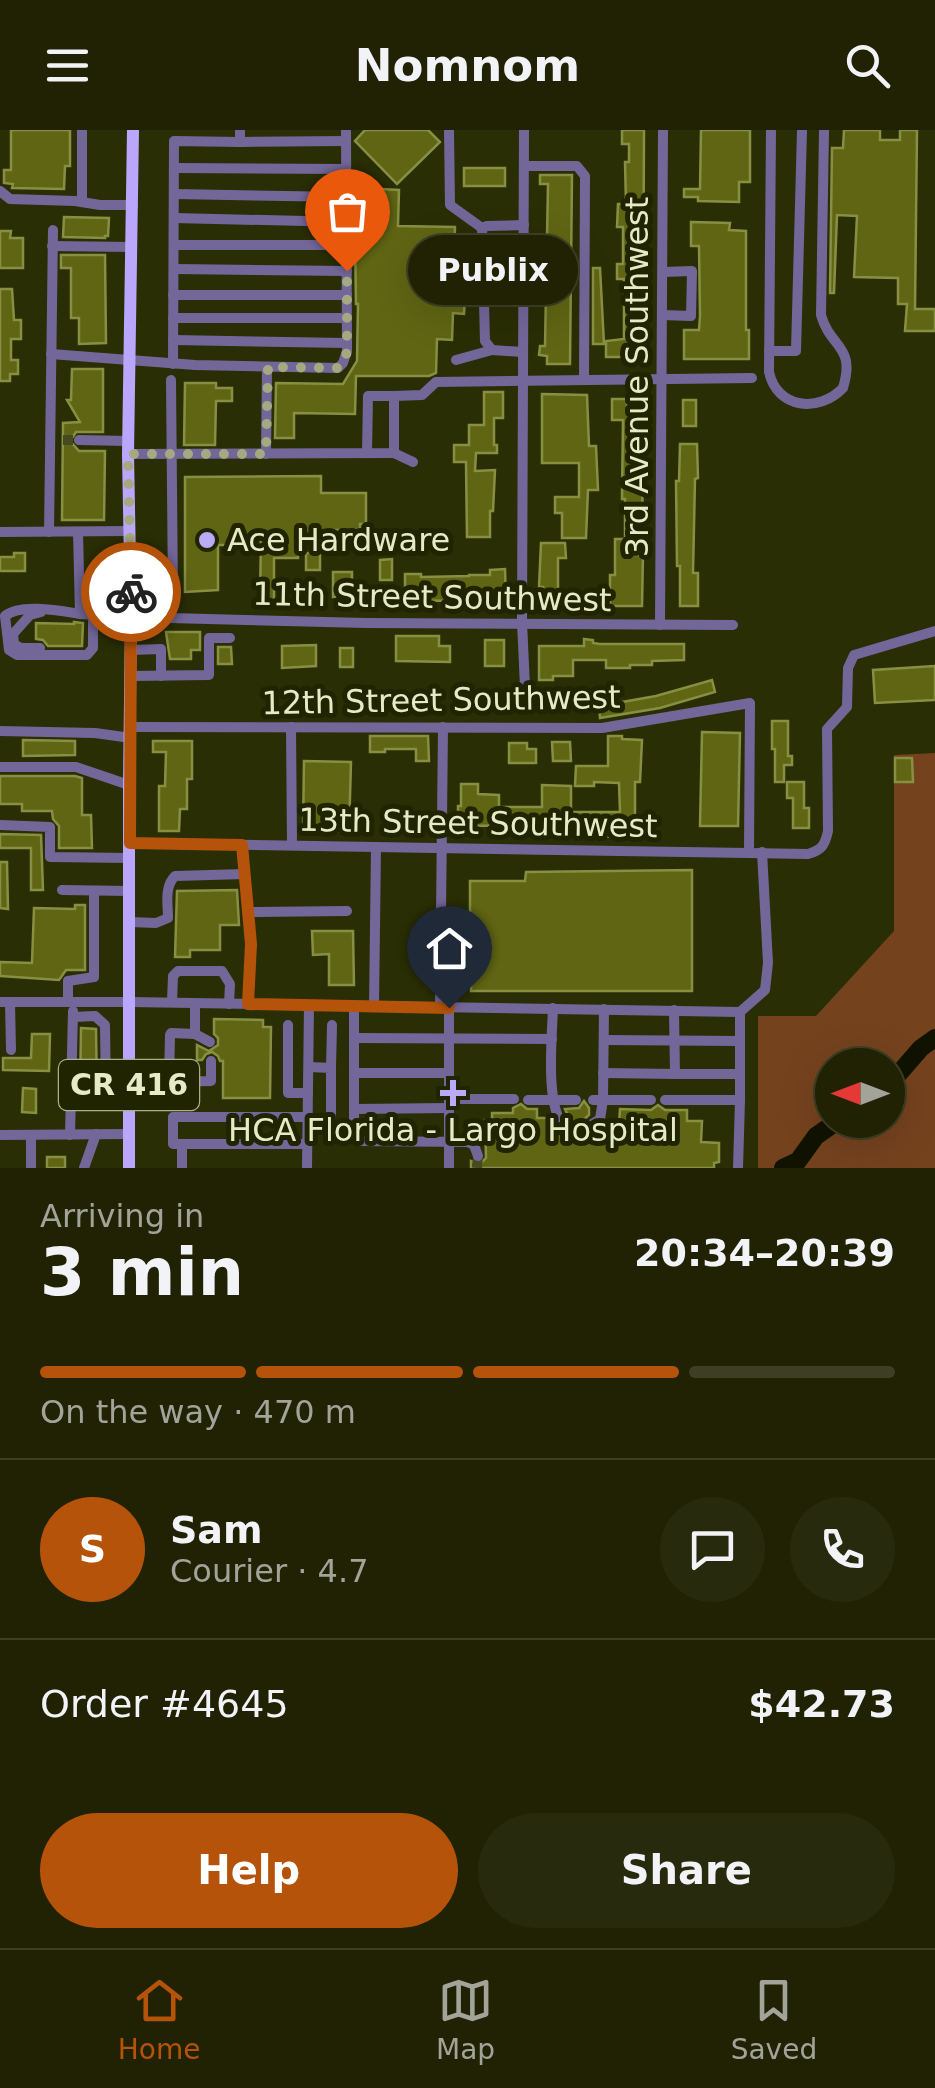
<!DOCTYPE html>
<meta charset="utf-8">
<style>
:root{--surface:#202203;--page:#282a0d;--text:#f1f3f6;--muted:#a2a49a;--line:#3d3f25;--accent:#b45309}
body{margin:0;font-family:"DejaVu Sans",sans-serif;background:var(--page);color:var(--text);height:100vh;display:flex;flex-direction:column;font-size:38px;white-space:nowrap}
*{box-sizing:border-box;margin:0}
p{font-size:32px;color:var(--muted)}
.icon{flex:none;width:55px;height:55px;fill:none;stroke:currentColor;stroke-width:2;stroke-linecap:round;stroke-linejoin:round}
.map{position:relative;height:1038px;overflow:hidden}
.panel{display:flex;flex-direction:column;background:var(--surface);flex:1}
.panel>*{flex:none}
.needle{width:65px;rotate:270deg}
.controls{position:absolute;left:815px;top:918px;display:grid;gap:20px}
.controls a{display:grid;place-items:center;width:90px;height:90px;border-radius:50%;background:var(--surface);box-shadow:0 10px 40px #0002,0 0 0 2px var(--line);font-size:50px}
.pin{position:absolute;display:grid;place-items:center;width:85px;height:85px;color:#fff;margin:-102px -42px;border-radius:50% 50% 50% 0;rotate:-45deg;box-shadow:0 0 10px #0007}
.pin .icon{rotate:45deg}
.courier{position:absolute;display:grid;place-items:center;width:100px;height:100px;margin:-50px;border:8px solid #b45309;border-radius:50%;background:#fff;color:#222;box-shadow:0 2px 12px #0007}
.bubble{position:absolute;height:70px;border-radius:35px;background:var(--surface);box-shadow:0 10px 40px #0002,0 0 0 2px var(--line);font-size:32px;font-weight:700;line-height:70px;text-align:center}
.overview em{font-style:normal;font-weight:700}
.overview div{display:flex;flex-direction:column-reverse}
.overview{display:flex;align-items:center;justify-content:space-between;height:170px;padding:0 40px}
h1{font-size:65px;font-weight:700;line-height:75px}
.bar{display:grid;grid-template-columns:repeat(4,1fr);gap:15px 10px;align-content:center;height:120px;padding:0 40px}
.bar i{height:12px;border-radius:8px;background:var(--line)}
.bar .selected{background:var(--accent)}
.bar p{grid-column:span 4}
.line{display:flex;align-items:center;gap:25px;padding:0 40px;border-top:2px solid var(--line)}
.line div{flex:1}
.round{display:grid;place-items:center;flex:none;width:105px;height:105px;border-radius:52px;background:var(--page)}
.cta{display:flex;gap:20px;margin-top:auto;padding:20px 40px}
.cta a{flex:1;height:115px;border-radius:60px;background:var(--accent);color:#fff;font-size:40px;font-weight:700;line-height:115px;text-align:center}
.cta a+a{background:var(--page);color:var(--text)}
header{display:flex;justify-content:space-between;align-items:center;height:130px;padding:0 40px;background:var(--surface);font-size:45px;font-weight:700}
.tab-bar{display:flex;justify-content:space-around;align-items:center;height:140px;border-top:2px solid var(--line);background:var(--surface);font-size:28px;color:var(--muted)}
.tab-bar a{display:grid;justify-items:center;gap:5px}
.tab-bar .selected{color:var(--accent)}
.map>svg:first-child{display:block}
.green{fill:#75421e;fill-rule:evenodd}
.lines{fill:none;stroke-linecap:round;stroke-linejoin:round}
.river{stroke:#111300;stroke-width:18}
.building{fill:#5f6513;stroke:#878f43;stroke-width:2.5}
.minor-tunnel{stroke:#464a21;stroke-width:10;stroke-dasharray:10 5;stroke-linecap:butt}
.minor{stroke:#73679a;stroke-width:10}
.major{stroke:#baa7fb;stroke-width:12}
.done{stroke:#a4a981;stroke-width:10;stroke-dasharray:0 18}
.route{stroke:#b45309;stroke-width:12}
.poi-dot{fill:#bbaaf6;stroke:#212400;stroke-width:4}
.labels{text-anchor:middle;stroke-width:10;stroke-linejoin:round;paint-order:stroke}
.shield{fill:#212400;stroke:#abaf8a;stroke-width:2.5}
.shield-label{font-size:30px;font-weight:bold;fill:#e6ebc5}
.street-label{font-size:32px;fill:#e6ebc5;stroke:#212400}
.poi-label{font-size:32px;fill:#e6ebc5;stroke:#212400;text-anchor:start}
</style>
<header><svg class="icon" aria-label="menu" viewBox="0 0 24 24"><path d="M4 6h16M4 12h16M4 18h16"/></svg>Nomnom<svg class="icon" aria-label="search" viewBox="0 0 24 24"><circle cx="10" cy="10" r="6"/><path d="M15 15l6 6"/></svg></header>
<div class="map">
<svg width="935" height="1038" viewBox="0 0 935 1038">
<rect width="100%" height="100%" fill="#2a2e04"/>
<path class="green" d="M935 623V1038H758V886H816L894 801V625ZM832 935H888V990H832Z"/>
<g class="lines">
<g class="river">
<polyline points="888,956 921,918 935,908"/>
<polyline points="783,1038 798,1031 816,1006 839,990"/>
</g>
</g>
<g class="building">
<polygon points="11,0 70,0 70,36 65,36 64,59 12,58 13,54 4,53 4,40 11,40"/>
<polygon points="365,0 428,0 440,12 397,54 355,11"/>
<polygon points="622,0 644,0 643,227 606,227 606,211 624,209 624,149 617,149 617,134 623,134 623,97 617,97 618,74 626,74 625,32 629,32 629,14 622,14"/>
<polygon points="701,0 750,0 750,52 739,52 739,72 698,71 698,67 684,67 684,59 700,59"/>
<polygon points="844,0 880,0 880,10 900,10 900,0 917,0 915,179 935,179 935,201 905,201 907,174 898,174 898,148 854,147 857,86 837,85 834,163 830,163 832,18 843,18"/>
<rect x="464" y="38" width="41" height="18"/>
<polygon points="540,45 572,45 570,234 547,234 547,226 539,225 540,216 545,216 548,54 540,54"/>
<polygon points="359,58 399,60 398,96 455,97 453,166 465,167 464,184 453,183 452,210 437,209 436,243 429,246 356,246 355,284 294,283 294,308 275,308 276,253 343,254 357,231 358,174 356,174 355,112 359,112"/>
<polygon points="64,87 109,88 108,106 105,106 105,108 63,107"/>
<polygon points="691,92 730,93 729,100 746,101 746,200 749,200 749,229 684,229 684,200 699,200 700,186 699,116 691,116"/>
<polygon points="0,101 11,101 10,108 23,108 23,138 0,138"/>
<polygon points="61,125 105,125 106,213 79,214 79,188 71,188 71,138 61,138"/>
<polygon points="593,138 600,138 604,214 593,214"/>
<polygon points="0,159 12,159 14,190 21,190 21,209 11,209 11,230 18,230 18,244 10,244 10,251 0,251"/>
<polygon points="72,239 103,239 103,302 76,302 70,311 79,321 105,321 104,390 62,390 63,293 80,292 67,270 71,270"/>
<polygon points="185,253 216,253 216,258 232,258 232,271 216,271 215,315 184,315"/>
<polygon points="484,262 503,262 503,288 494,288 494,315 497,315 497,323 476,323 475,341 495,340 493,381 490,381 490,407 467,407 466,332 454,332 454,315 469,315 469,295 484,295"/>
<polygon points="542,264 587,265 589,316 596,316 598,360 588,360 586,408 562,408 562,383 555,383 555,367 579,367 579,333 542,333"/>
<polygon points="612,269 627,269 627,276 641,277 643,405 636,405 636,425 643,425 642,476 610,476 610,445 615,445 615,409 625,409 625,369 622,369 623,290 612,290"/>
<rect x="683" y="270" width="13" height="26"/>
<polygon points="680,314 697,314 698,348 695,349 693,443 698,443 698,476 680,476 680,436 677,436 676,351 679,351"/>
<polygon points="321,346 321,363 366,363 366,394 360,394 360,400 333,400 333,403 298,404 298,428 274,428 274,472 260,472 261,405 229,405 229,415 218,415 218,460 185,462 185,347"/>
<polygon points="541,413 565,413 566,428 558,428 558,462 571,462 571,477 543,476 543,457 539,457"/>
<polygon points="14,423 25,423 25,441 0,441 0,427 14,427"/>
<rect x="306" y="423" width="14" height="17"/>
<polygon points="392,429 392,450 380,450 380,430"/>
<polygon points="505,439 506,469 465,470 465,475 449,475 449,471 405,470 405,444 421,444 421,447 469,446 469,445 490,445 490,440"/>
<polygon points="333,442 352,442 352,466 333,467"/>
<polygon points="74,492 83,493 82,516 48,516 43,510 36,509 36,493 74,494"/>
<polygon points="166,502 200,502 200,520 191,520 191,529 170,529"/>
<polygon points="396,506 439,506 439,516 450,516 450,532 396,531"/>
<polygon points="584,509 593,510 593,513 600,514 684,514 684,530 652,531 652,535 630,535 630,538 606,538 606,530 573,530 573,546 553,546 553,550 539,550 539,516 584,516"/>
<rect x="485" y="510" width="19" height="26"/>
<polygon points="316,515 316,536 282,538 282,516"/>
<polygon points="231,517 232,534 218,534 218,517"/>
<rect x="340" y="518" width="13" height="19"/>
<polygon points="935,536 935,570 875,573 873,540"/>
<polygon points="712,550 715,562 660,578 600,588 599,576 656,566"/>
<polygon points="772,591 788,591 788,626 792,626 792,635 784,635 784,652 775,652 775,619 772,619"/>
<polygon points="702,602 740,603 738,696 700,696"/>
<polygon points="370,606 428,606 429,631 416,631 416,619 385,619 385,622 370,622"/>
<polygon points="608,606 622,606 622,609 642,610 640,652 635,652 635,707 553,706 553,694 476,696 476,703 458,702 458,676 461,676 461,654 478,654 478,664 499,665 499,677 542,677 542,655 571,656 571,682 620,682 619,653 594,652 594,656 575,656 576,636 608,636"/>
<polygon points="23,610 75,611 75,625 23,626"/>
<polygon points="153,611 192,611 192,649 187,649 187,679 180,679 179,701 159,701 159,656 165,656 166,622 153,622"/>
<polygon points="552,612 570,612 571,631 553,631"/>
<polygon points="509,613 527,613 527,619 536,619 536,633 509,633"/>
<polygon points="895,628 912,628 913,652 895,652"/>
<polygon points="304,631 351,632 349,702 303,700"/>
<polygon points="0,646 75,646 82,648 82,685 91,685 92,718 59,718 59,696 53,689 52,681 22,681 22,674 0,674"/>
<polygon points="787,652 804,652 804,678 809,678 809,698 793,698 793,668 787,668"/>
<polygon points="0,704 41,705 43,760 31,760 31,718 0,718"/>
<polygon points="0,732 7,732 8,779 0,778"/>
<polygon points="692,740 692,861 471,861 472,815 463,815 464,798 470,798 470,751 525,751 526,742"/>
<polygon points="237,760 239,795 220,795 220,820 190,820 190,827 175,827 177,761"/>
<polygon points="75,775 85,775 85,840 66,840 59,850 0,846 0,832 32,833 34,778 75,779"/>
<polygon points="312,801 353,801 354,855 329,855 329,824 313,825"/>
<polygon points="214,889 263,890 263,897 271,897 270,968 223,968 223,931 220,931 218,926 212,922 206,924 202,930 197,930 197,915 209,921 218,915 218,908 214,904"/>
<polygon points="81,898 96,899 97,963 80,963"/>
<polygon points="32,904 50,904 49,941 3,940 3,928 31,928"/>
<polygon points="23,958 36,959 36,983 22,982"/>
<polygon points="584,971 589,978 589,985 582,991 580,997 589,1007 610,1007 611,994 619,994 620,979 651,980 658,975 665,980 687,980 687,991 702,991 701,1012 719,1013 719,1032 714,1033 714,1038 471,1038 471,1031 480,1034 486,1028 485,990 492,990 492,983 513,983 513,978 521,974 527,979 537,979 537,988 549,988 557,1001 565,1005 569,1003 573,997 565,979 579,978"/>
<rect x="47" y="1027" width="18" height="11"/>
</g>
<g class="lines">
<g class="minor-tunnel">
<polyline points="63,310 79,310"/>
<polyline points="564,996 589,996"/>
<polyline points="477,1038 478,1026"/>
</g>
<g class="minor">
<polyline points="449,0 450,75 482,98"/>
<polyline points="524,0 522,492 525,557"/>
<path d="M771 0 769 242C777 279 819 283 843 258 856 215 830 218 821 185L824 0"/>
<polyline points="240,12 346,11"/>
<polyline points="524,36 577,36 585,46 584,250"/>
<polyline points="174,38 346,39"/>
<polyline points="0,61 10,69 75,71 100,75 133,75"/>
<polyline points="174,64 346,67"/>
<polyline points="82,72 82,0"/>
<polyline points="174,88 346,92"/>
<polyline points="174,115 347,115"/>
<polyline points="52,116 132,117"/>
<polyline points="174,139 347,141"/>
<polyline points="173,165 347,165"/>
<polyline points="662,185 691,186 692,141 663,142"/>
<polyline points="173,188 347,188"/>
<polyline points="173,210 347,213"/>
<polyline points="769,221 796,221 802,0"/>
<polyline points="523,222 492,220 485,211 482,98 487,96 524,95"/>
<polyline points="51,224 195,235 338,238 343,233 347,221 346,0"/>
<polyline points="456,230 492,220"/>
<polyline points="173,234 174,11 240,12 240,0"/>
<polyline points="171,250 173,468"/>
<polyline points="79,310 128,311"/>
<polyline points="367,323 368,266 394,266"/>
<polyline points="394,323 413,332"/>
<polyline points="128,324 394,323 394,266 422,265 436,252 752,248"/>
<polyline points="266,324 267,237"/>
<polyline points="0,402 129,401"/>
<polyline points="49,402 53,100"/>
<polyline points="78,402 80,484 131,487 366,493 733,495"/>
<path d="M80 484C61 481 21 473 5 486L9 520 17 525H87L93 518V485"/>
<polyline points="660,495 663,0"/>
<polyline points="40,518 21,518 14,514 13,504 30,485 41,482"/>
<polyline points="131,520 161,519 161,546"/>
<polyline points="131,546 209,545 209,508 230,508"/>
<polyline points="131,597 602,598 750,573 749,721"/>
<polyline points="291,597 292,715"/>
<polyline points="0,601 95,603 131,608"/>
<polyline points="0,637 76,637 129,655"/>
<polyline points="0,695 50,697 50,727 130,728"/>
<path d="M130 713 808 724C822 720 825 715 828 701L827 599 847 577 848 538 854 525 935 501"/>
<polyline points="242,715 251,814 248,874"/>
<polyline points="62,760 130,761"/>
<polyline points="248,782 347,781"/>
<path d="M130 792 156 793 168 788C168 774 164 757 175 746L245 744"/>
<polyline points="0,872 130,872 740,882"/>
<polyline points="10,872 11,920"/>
<polyline points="68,872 68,851 94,847 94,761"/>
<polyline points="172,872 173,846 178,841 222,841 230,854 229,874"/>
<polyline points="354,876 354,1007 359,1011 468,1012 474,1015 478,1026"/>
<polyline points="374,876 376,717"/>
<polyline points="440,878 443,597"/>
<path d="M553 878C552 907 545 977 564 996"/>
<polyline points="740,882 765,860 768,833 762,722"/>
<polyline points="288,895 288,963 308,963"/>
<polyline points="195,904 210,912"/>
<polyline points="354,908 552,909"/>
<polyline points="604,910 740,911"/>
<polyline points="331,938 332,895"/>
<polyline points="354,943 449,943"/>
<polyline points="603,943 675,944 674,880"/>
<polyline points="675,944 740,944"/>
<polyline points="129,952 169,952 170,905 171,903 195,904 195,874"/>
<polyline points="169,952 211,951 211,931"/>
<polyline points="449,969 514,969"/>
<polyline points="528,970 576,970"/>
<polyline points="593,970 651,970"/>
<polyline points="665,970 740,970 740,882"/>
<polyline points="70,972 101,972 106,966 105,895 95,886 73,887"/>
<polyline points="354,979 449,978"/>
<polyline points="308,991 325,992 331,988 331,938 309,937"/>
<polyline points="589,996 600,989 603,970 604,879"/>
<polyline points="0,1005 129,1004"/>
<polyline points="31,1005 31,1038"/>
<polyline points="70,1005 73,881"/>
<polyline points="182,1014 182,1038"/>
<polyline points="308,1014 173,1014 173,987 308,987"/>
<polyline points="84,1038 96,1004"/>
<polyline points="307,1038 309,875"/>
<polyline points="449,1038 449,878"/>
<polyline points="738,1038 740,970"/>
</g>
<polyline class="major" points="129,1038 129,655 131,487 128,324 133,0"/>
</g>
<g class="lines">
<polyline class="done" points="131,462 128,324 266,324 268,237 338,238 343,233 347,222 347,141"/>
<polyline class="route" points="131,462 130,713 242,715 251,814 248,874 449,878"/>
</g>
<g class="poi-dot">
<circle cx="207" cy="410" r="10"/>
<path d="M448 948h10v10h10v10h-10v10h-10v-10h-10v-10h10z"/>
</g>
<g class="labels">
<rect class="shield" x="59" y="930" width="140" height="50" rx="8"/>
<g class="shield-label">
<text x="129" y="965">CR 416</text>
</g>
<g class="street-label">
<text transform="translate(637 247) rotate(-90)" y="11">3rd Avenue Southwest</text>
<text transform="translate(432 467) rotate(1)" y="11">11th Street Southwest</text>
<text transform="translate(441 570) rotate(-1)" y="11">12th Street Southwest</text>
<text transform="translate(478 693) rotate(1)" y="11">13th Street Southwest</text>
</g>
<g class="poi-label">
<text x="227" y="421">Ace Hardware</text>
<text x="453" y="1011" text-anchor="middle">HCA Florida - Largo Hospital</text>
</g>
</g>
</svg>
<div class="controls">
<a><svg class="needle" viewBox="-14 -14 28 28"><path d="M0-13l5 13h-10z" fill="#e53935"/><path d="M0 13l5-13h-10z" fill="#a2a49a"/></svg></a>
</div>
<div class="pin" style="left:347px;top:141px;background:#ea580c"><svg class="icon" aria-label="bag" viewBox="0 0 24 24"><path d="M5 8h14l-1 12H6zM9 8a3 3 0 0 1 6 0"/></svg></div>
<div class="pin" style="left:449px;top:878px;background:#1f2937"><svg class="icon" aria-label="home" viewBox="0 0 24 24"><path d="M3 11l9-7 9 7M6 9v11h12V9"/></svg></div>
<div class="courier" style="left:131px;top:462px"><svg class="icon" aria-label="bike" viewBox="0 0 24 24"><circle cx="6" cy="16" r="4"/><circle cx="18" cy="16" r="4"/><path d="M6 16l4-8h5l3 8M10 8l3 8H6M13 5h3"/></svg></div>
<div class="bubble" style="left:408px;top:105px;width:170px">Publix</div>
</div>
<section class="panel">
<div class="overview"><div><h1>3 min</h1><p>Arriving in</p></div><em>20:34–20:39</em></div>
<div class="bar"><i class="selected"></i><i class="selected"></i><i class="selected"></i><i></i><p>On the way · 470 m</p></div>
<div class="line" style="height:180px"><b class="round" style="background:var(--accent);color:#fff">S</b><div><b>Sam</b><p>Courier · 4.7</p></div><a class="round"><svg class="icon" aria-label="chat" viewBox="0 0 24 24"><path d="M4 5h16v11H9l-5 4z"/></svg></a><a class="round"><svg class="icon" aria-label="phone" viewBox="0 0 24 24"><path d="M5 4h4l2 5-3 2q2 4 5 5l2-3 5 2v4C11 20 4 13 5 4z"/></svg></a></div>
<div class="line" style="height:130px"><div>Order #4645</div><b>$42.73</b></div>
<div class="cta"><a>Help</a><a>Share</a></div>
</section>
<nav class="tab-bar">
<a class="selected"><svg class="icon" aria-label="home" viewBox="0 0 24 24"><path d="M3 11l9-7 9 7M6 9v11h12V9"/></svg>Home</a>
<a><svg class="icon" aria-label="map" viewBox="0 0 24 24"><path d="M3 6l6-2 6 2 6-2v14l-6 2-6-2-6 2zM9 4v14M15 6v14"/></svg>Map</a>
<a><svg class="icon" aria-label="saved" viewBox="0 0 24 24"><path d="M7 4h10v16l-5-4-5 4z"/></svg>Saved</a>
</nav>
